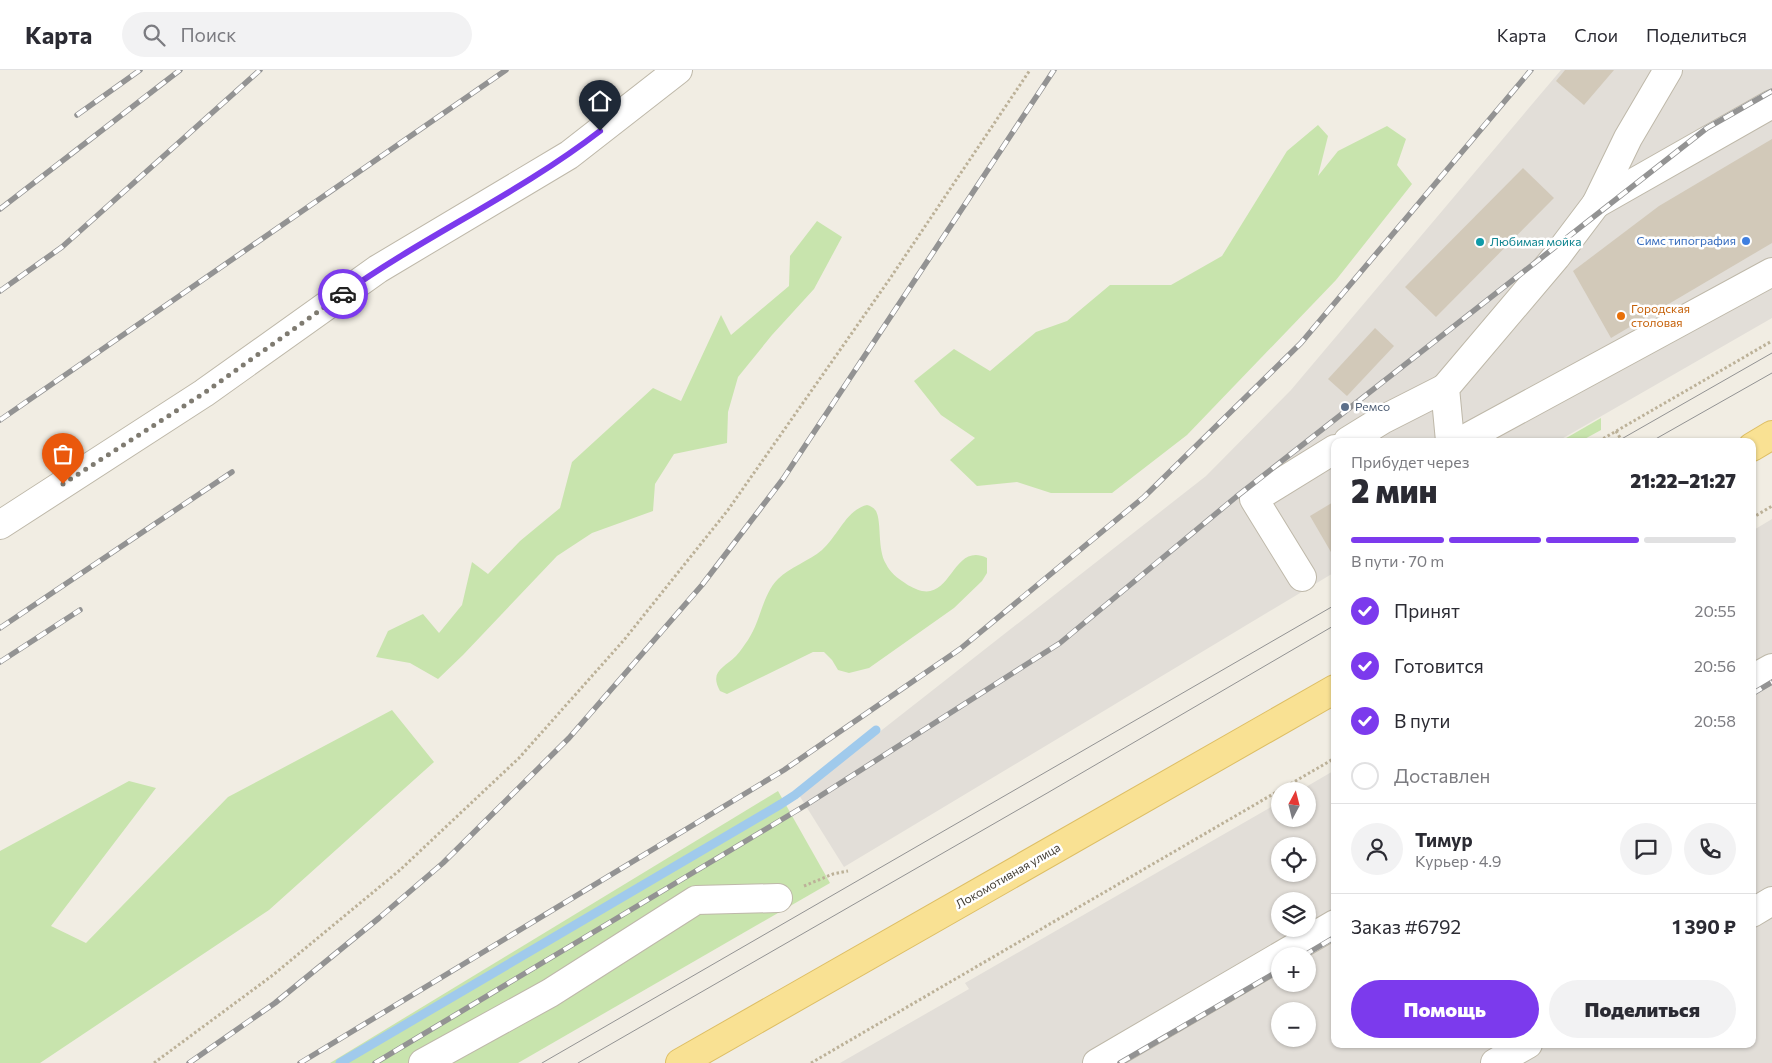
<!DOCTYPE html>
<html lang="ru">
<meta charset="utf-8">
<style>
:root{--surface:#fff;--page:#f2f2f3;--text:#2b2b33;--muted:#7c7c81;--line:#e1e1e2;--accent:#7c3aed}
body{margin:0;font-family:Commissioner,sans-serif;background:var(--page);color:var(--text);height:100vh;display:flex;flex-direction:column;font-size:19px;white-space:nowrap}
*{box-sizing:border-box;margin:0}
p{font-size:16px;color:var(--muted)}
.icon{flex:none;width:28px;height:28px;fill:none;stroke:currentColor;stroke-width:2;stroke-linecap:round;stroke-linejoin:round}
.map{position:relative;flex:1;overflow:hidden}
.sheet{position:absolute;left:1331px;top:368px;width:425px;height:610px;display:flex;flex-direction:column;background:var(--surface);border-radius:10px;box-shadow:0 1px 4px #0004}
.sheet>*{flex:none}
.needle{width:32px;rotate:7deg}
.fabs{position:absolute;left:1271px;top:712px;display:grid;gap:10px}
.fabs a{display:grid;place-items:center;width:45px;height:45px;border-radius:50%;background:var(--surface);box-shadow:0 1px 4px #0004;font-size:25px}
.pin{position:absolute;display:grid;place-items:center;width:42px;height:42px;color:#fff;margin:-51px -21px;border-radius:50% 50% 50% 0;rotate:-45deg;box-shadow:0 0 5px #0007}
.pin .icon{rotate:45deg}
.courier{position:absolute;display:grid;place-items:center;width:50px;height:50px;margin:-25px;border:4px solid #7c3aed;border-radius:50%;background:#fff;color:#222;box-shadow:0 1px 6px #0007}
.overview em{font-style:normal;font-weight:800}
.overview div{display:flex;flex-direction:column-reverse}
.overview{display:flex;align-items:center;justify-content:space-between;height:85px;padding:0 20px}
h1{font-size:32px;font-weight:800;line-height:38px}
.bar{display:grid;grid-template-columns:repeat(4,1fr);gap:8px 5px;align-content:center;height:60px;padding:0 20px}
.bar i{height:6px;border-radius:4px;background:var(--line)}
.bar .active{background:var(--accent)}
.bar p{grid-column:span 4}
.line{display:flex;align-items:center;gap:12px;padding:0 20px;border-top:1px solid var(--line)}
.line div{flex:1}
.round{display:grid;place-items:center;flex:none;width:52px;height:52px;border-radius:26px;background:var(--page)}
ol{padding:0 20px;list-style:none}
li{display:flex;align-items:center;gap:15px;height:55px}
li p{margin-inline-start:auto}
li .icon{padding:5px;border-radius:50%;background:var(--accent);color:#fff;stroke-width:4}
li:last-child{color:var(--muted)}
li i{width:28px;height:28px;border:2px solid var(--line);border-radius:50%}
.action{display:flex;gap:10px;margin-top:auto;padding:10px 20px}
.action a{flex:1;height:58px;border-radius:30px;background:var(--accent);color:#fff;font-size:20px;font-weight:800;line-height:58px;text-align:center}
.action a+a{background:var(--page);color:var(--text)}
header{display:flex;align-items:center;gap:30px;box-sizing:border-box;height:70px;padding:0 25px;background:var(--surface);border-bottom:1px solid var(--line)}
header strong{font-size:24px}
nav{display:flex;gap:28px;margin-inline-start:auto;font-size:18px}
.search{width:350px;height:45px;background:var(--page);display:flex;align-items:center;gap:12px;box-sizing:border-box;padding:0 18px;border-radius:28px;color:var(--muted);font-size:19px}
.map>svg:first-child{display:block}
.industrial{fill:#e2ded8;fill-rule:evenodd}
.green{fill:#c8e4ad}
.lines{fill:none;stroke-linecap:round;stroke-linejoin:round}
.stream{stroke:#a0caec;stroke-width:9}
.building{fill:#d2c9b9}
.minor-casing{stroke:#beb8a9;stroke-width:30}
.major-casing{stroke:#ddbe64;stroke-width:30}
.path{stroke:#bcb198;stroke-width:3;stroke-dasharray:2.5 2.5;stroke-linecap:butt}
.minor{stroke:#fff;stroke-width:28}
.major{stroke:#f9e193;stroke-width:28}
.tram{stroke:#939393;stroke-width:1}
.rail-casing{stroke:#939393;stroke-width:5.5}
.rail{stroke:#fff;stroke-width:4;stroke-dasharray:11;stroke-linecap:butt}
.done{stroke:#7f7b71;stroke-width:5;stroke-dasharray:0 9}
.route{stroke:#7c3aed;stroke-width:6}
.shop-dot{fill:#3f7fe0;stroke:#fff;stroke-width:2}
.culture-dot{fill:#0f9aa8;stroke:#fff;stroke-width:2}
.food-dot{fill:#e8710a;stroke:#fff;stroke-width:2}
.service-dot{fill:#5c6f8a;stroke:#fff;stroke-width:2}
.labels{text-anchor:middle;stroke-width:5;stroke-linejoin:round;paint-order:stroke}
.shop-label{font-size:12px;fill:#366cbe;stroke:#fff;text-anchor:end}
.culture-label{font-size:12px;fill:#0d838f;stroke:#fff;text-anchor:start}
.food-label{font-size:12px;fill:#c56008;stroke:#fff;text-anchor:start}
.service-label{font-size:12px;fill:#4e5e75;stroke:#fff;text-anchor:start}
.street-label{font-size:12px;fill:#423d33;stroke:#fff}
</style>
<header>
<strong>Карта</strong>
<div class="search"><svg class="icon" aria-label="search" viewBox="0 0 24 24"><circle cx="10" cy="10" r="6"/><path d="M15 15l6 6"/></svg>Поиск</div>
<nav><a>Карта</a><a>Слои</a><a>Поделиться</a></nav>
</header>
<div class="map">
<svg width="1772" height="993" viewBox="0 0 1772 993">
<rect width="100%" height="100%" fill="#f1ede3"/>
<g class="industrial">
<polygon points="1561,0 1772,0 1772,248 1558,371 1335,371 1335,502 844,797 799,725 1206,406 1291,320"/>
<path d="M1772 449V993H840L969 919 965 913 1280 732V749H1308V721H1299L1335 700V974H1752V461ZM1280 776H1308V804H1280ZM1280 831H1308V859H1280ZM1280 886H1308V914H1280ZM1280 941H1308V969H1280Z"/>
</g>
<g class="green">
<polygon points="1318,55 1328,66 1318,106 1338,81 1387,56 1406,69 1397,95 1412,114 1336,210 1187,365 1112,423 1051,423 1017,412 977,416 950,390 975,368 941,345 914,311 954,279 990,301 1036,262 1067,251 1110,215 1171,215 1222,186 1287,81"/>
<polygon points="817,151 842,167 814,219 772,265 738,307 728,342 727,373 674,384 655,414 653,441 592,463 557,486 463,585 438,609 410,593 376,587 388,561 423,544 439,563 462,535 472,492 488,504 520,471 560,438 572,392 653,318 681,331 721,245 731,265 789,216 790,186"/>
<polygon points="1601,348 1601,360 1581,371 1561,371"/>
<path d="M867 435C871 436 874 438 876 441 882 453 877 479 886 494 890 502 897 508 905 513 909 516 917 520 922 521 952 527 954 472 987 488V503L982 511 954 538 869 598 849 603 838 600 832 590 824 582H813L727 624 720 621C709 601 724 598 736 586 741 581 744 575 748 570 761 551 762 525 778 509 790 497 809 491 822 480 838 466 846 440 867 435Z"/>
<polygon points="392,640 434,692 269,840 40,993 0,993 0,781 129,711 156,718 51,856 86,873 228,727"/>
<polygon points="778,721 830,813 518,993 330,993"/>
</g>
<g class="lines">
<polyline class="stream" points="340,993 781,734 795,725 876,660"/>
</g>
<g class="building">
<polygon points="1565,0 1614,0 1584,35 1556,11"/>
<polygon points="1772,69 1772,173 1611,268 1573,201 1659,136"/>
<polygon points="1523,98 1554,128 1436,247 1405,217"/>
<polygon points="1375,258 1394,276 1347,326 1328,309"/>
<polygon points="1335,431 1335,489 1310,446"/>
</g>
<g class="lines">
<defs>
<g id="minor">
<polyline points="1596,134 1772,34"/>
<polyline points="1348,371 1382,350 1445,318"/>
<polyline points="1450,371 1445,318 1556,187 1596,134 1628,68 1668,0"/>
<polyline points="1461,371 1772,202"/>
<polyline points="0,455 204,323 378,199 569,85 678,0"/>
<polyline points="1302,507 1254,429 1335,379"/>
<polyline points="1752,609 1772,598"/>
<polyline points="1752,843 1772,831"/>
<polyline points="423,993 550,923 696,830 778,828"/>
<polyline points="1097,993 1335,854"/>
<polyline points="1495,993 1528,974"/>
</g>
<g id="major">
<polyline points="1752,377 1772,365"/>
<polyline points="680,993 1335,619"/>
</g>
</defs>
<use href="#minor" class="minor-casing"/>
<use href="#major" class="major-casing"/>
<g class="path">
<polyline points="1616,361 1622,371"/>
<polyline points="1599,371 1772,271"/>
<polyline points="1752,448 1772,436"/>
<polyline points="804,816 833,804 848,801"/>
<polyline points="154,993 273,905 400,800 519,688 624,570 728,440 889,210 1030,0"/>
<polyline points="811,993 1335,688"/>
</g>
<use href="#minor" class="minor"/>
<use href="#major" class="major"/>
<g class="tram">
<polyline points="1618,371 1772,283"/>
<polyline points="1652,371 1772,303"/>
<polyline points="542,993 1335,535"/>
<polyline points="578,993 1049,722 1335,555"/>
</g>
<defs>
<g id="rail">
<polyline points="77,45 140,0"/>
<polyline points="0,139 180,0"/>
<polyline points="0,221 62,177 260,0"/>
<polyline points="0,350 506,0"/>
<polyline points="0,558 232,402"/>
<polyline points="0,592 80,540"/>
<polyline points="1752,624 1772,612"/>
<polyline points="1303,886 1335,867"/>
<polyline points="189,993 275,933 379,848 443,793 569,668 702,515 783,409 1054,0"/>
<polyline points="300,993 784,700 960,579 1144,427 1301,273 1531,0"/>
<polyline points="375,993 806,735 1060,573 1236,427 1707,58 1772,21"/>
<polyline points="1120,993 1280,900"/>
</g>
</defs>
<use href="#rail" class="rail-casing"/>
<use href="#rail" class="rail"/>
</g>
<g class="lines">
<polyline class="done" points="63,414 204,323 343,224"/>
<path class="route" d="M343 224C426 165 520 123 600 61"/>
</g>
<circle class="shop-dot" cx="1746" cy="171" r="5"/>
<circle class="culture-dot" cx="1480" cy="172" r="5"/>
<circle class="food-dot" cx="1621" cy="246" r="5"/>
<circle class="service-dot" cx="1345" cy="337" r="5"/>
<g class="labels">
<g class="shop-label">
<text x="1736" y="175">Симс типография</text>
</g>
<g class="culture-label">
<text x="1490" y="176">Любимая мойка</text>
</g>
<g class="food-label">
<text x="1631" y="243">Городская<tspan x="1631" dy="14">столовая</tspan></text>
</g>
<g class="service-label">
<text x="1355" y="341">Ремсо</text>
</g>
<g class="street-label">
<text transform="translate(1008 806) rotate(-30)" y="4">Локомотивная улица</text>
</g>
</g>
</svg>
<div class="fabs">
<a><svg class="needle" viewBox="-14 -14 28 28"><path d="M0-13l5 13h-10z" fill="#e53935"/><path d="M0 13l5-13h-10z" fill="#7c7c81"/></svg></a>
<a><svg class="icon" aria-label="locate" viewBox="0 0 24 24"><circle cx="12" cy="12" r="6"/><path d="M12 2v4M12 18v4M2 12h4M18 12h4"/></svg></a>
<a><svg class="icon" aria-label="layers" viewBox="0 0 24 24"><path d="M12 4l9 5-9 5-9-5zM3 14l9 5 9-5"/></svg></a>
<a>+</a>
<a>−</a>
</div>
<div class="pin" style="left:63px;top:414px;background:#ea580c"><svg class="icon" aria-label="bag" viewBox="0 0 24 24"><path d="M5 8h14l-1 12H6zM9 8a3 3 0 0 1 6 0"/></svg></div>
<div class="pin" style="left:600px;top:61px;background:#1f2937"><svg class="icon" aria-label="home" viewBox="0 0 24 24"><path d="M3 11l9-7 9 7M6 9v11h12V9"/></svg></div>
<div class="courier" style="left:343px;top:224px"><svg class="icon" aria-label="car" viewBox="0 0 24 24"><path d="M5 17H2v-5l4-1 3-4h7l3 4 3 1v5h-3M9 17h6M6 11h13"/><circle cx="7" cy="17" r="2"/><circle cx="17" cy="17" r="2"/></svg></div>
<section class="sheet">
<div class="overview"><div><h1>2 мин</h1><p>Прибудет через</p></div><em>21:22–21:27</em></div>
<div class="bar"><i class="active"></i><i class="active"></i><i class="active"></i><i></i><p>В пути · 70 m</p></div>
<ol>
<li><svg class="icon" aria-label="check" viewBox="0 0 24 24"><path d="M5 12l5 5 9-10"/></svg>Принят<p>20:55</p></li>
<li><svg class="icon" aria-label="check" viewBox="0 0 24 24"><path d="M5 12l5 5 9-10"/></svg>Готовится<p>20:56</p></li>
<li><svg class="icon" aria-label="check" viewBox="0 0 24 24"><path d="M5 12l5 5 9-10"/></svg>В пути<p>20:58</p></li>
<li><i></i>Доставлен</li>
</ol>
<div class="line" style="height:90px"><a class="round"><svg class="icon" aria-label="person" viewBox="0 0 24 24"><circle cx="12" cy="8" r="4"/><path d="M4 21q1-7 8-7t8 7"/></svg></a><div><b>Тимур</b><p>Курьер · 4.9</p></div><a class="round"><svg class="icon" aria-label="chat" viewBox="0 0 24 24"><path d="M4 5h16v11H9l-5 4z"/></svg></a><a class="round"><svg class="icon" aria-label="phone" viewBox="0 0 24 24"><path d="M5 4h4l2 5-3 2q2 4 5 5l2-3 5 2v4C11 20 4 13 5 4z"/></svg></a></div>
<div class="line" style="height:65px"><div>Заказ #6792</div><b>1 390 ₽</b></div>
<div class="action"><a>Помощь</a><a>Поделиться</a></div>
</section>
</div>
